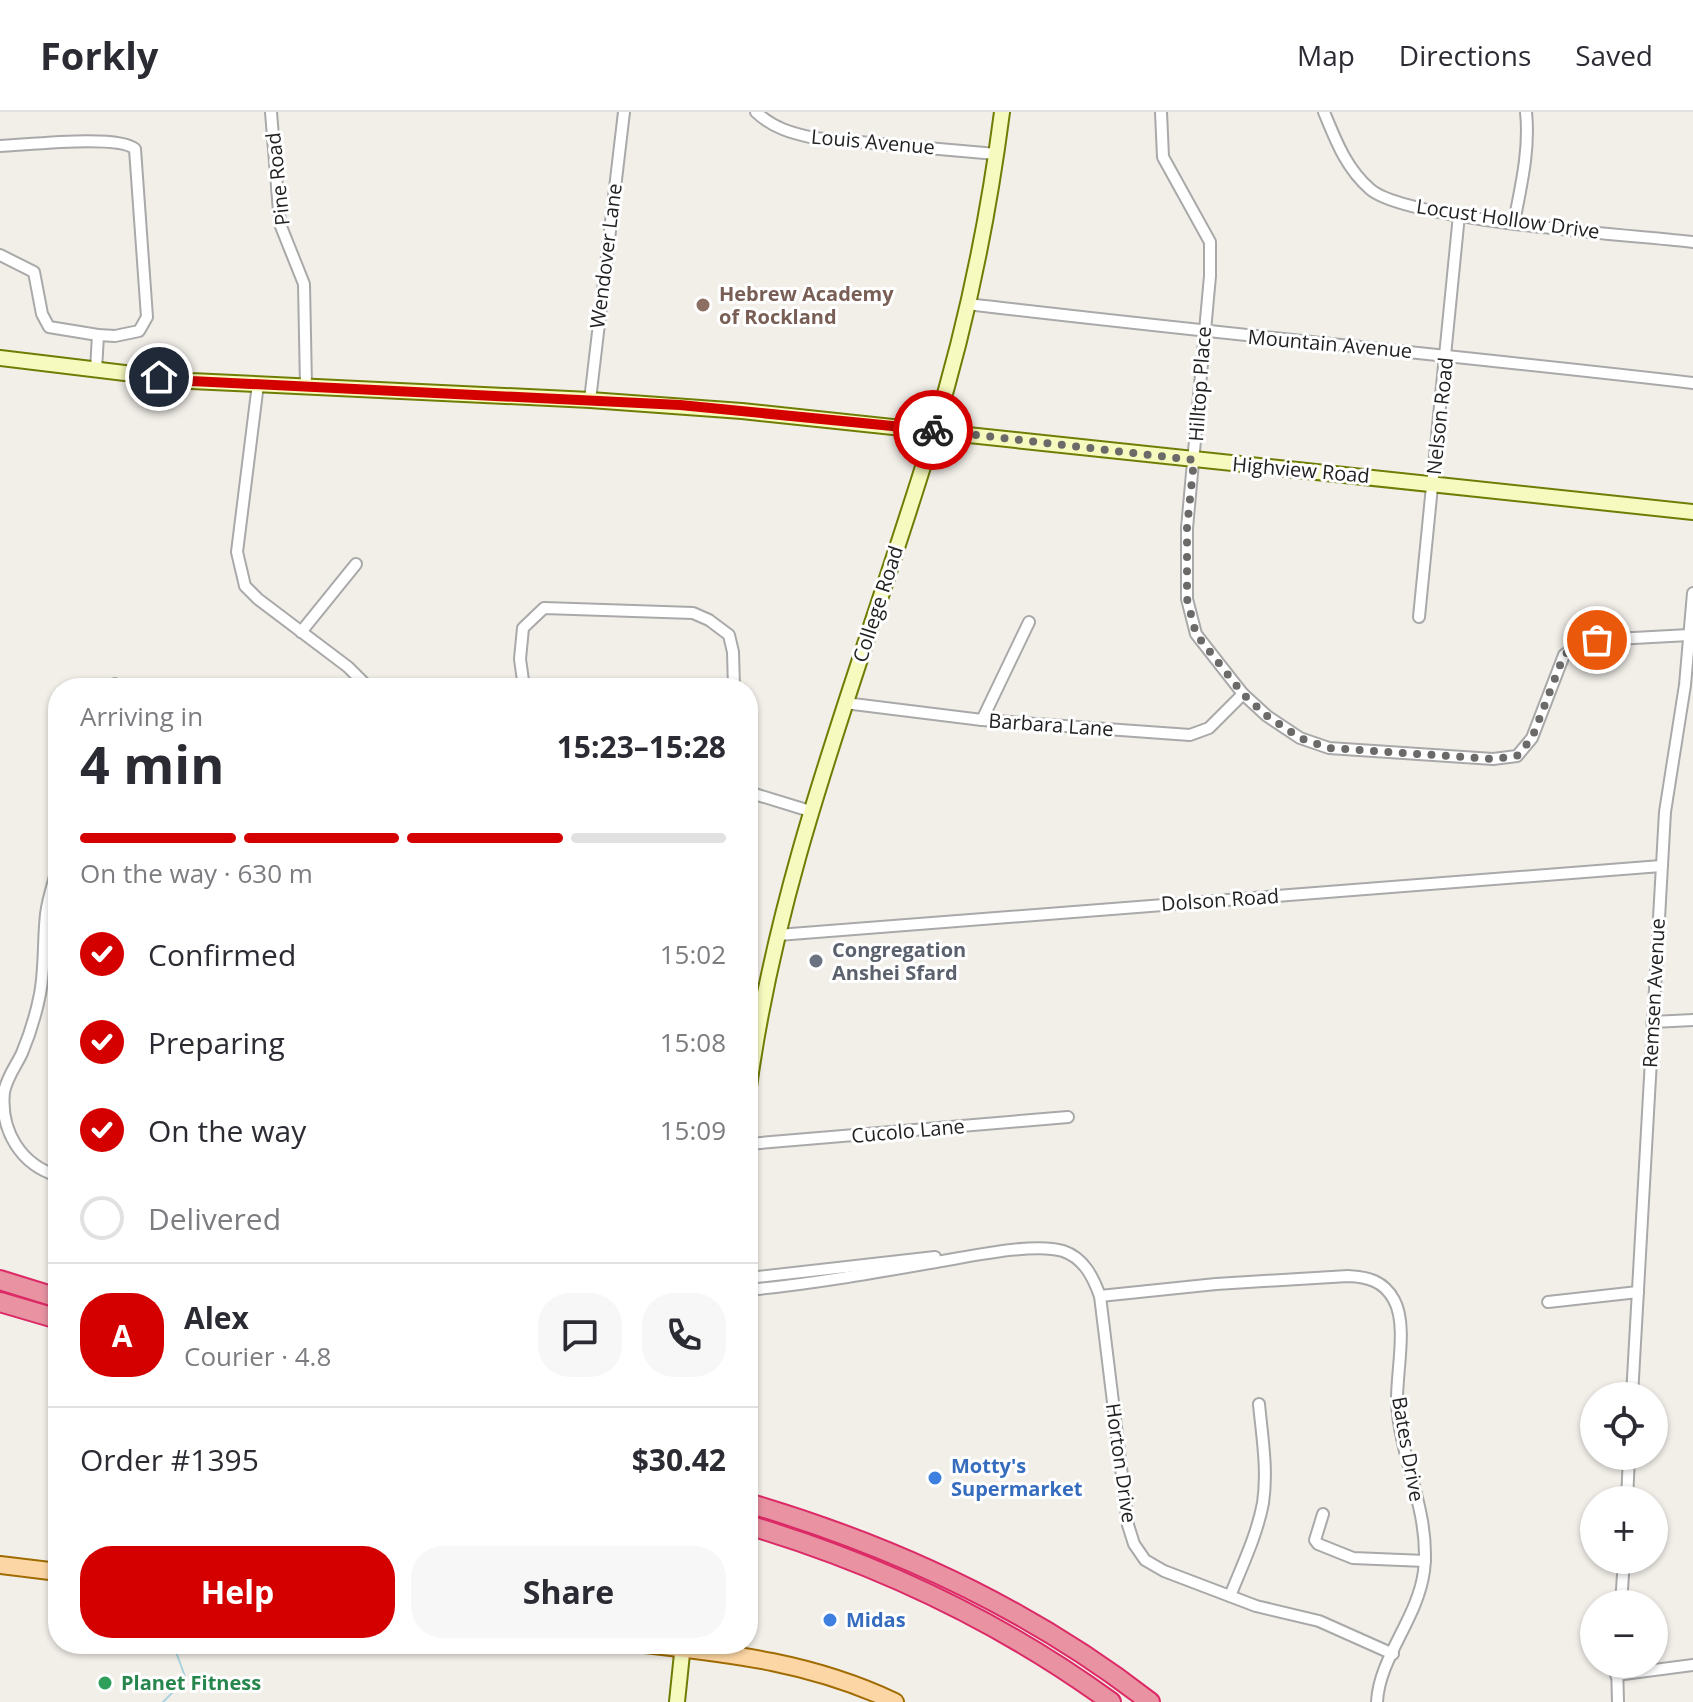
<!DOCTYPE html>
<meta charset="utf-8">
<style>
:root{--surface:#fff;--page:#f7f7f7;--text:#2b2b33;--muted:#7c7c81;--line:#e1e1e2;--accent:#d40000}
body{margin:0;font-family:"Open Sans",sans-serif;background:var(--page);color:var(--text);height:100vh;display:flex;flex-direction:column;font-size:30px;white-space:nowrap}
*{box-sizing:border-box;margin:0}
p{font-size:26px;color:var(--muted)}
.icon{flex:none;width:44px;height:44px;fill:none;stroke:currentColor;stroke-width:2;stroke-linecap:round;stroke-linejoin:round}
.map{position:relative;flex:1;overflow:hidden}
.panel{position:absolute;left:48px;top:566px;width:710px;height:976px;display:flex;flex-direction:column;background:var(--surface);border-radius:32px;box-shadow:0 2px 6px #0004}
.panel>*{flex:none}
.tools{position:absolute;left:1580px;top:1270px;display:grid;gap:16px}
.tools a{display:grid;place-items:center;width:88px;height:88px;border-radius:50%;background:var(--surface);box-shadow:0 2px 6px #0004;font-size:40px}
.pin{position:absolute;display:grid;place-items:center;width:68px;height:68px;color:#fff;margin:-34px;border:4px solid #fff;border-radius:50%;box-shadow:0 2px 8px #0007}
.courier{position:absolute;display:grid;place-items:center;width:80px;height:80px;margin:-40px;border:6px solid #d40000;border-radius:50%;background:#fff;color:#222;box-shadow:0 2px 10px #0007}
.summary em{font-style:normal;font-weight:700}
.summary div{display:flex;flex-direction:column-reverse}
.summary{display:flex;align-items:center;justify-content:space-between;height:136px;padding:0 32px}
h1{font-size:52px;font-weight:700;line-height:60px}
.bar{display:grid;grid-template-columns:repeat(4,1fr);gap:12px 8px;align-content:center;height:96px;padding:0 32px}
.bar i{height:10px;border-radius:6px;background:var(--line)}
.bar .active{background:var(--accent)}
.bar p{grid-column:span 4}
.line{display:flex;align-items:center;gap:20px;padding:0 32px;border-top:2px solid var(--line)}
.line div{flex:1}
.round{display:grid;place-items:center;flex:none;width:84px;height:84px;border-radius:32px;background:var(--page)}
ol{padding:0 32px;list-style:none}
li{display:flex;align-items:center;gap:24px;height:88px}
li p{margin-inline-start:auto}
li .icon{padding:8px;border-radius:50%;background:var(--accent);color:#fff;stroke-width:4}
li:last-child{color:var(--muted)}
li i{width:44px;height:44px;border:4px solid var(--line);border-radius:50%}
.cta{display:flex;gap:16px;margin-top:auto;padding:16px 32px}
.cta a{flex:1;height:92px;border-radius:32px;background:var(--accent);color:#fff;font-size:32px;font-weight:700;line-height:92px;text-align:center}
.cta a+a{background:var(--page);color:var(--text)}
header{display:flex;align-items:center;gap:48px;box-sizing:border-box;height:112px;padding:0 40px;background:var(--surface);border-bottom:2px solid var(--line)}
header strong{font-size:38px}
nav{display:flex;gap:44px;margin-inline-start:auto;font-size:28px}
.map>svg:first-child{display:block}
.lines{fill:none;stroke-linecap:round;stroke-linejoin:round}
.stream{stroke:#aad3df;stroke-width:2}
.street-casing{stroke:#a9a9a9;stroke-width:14}
.secondary-casing{stroke:#707d05;stroke-width:18}
.primary-casing{stroke:#a06b00;stroke-width:20}
.highway-casing{stroke:#dc2a67;stroke-width:22}
.street{stroke:#fff;stroke-width:10}
.secondary{stroke:#f7fabf;stroke-width:14}
.primary{stroke:#fcd6a4;stroke-width:16}
.highway{stroke:#e892a2;stroke-width:18}
.done{stroke:#6b6a68;stroke-width:8;stroke-dasharray:0 14.4}
.route{stroke:#d40000;stroke-width:10}
.education-dot{fill:#8d6e63;stroke:#fff;stroke-width:3}
.worship-dot{fill:#6b7280;stroke:#fff;stroke-width:3}
.shop-dot{fill:#3f7fe0;stroke:#fff;stroke-width:3}
.leisure-dot{fill:#2e9e5b;stroke:#fff;stroke-width:3}
.labels{text-anchor:middle;stroke-width:6;stroke-linejoin:round;paint-order:stroke}
.street-label{font-size:20px;fill:#222;stroke:#fff}
.education-label{font-size:20px;font-weight:bold;fill:#785e54;stroke:#fff;text-anchor:start}
.worship-label{font-size:20px;font-weight:bold;fill:#5b616d;stroke:#fff;text-anchor:start}
.shop-label{font-size:20px;font-weight:bold;fill:#366cbe;stroke:#fff;text-anchor:start}
.leisure-label{font-size:20px;font-weight:bold;fill:#27864d;stroke:#fff;text-anchor:start}
</style>
<header>
<strong>Forkly</strong>
<nav><a>Map</a><a>Directions</a><a>Saved</a></nav>
</header>
<div class="map">
<svg width="1693" height="1590" viewBox="0 0 1693 1590">
<rect width="100%" height="100%" fill="#f2efe9"/>
<g class="lines">
<polyline class="stream" points="163,1590 186,1567 173,1532"/>
<defs>
<g id="street">
<polyline points="271,0 280,112 304,172 306,274"/>
<path d="M756 0C773 16 791 21 814 26L996 42"/>
<polyline points="1161,0 1163,45 1210,130 1210,164 1187,416 1187,487 1196,522 1243,582 1267,604 1300,626 1329,636 1493,647 1517,644 1532,626 1564,543 1579,532 1597,528 1689,523"/>
<path d="M1324 0C1336 29 1346 56 1370 77 1406 109 1634 123 1693 130"/>
<path d="M0 34C26 33 119 22 135 37L147 205 139 219 115 224 98 223 49 215 42 202 34 160 0 143"/>
<path d="M1514 110C1521 74 1530 37 1526 0"/>
<path d="M968 192C1209 221 1451 243 1693 271"/>
<polyline points="96,258 98,223"/>
<polyline points="258,272 237,440 245,474 258,487 348,555 369,576"/>
<polyline points="590,288 624,0"/>
<polyline points="1419,505 1459,103"/>
<polyline points="301,520 356,452"/>
<polyline points="114,576 115,572"/>
<polyline points="524,576 520,547 523,516 544,496 693,501 709,508 729,523 733,540 734,576"/>
<polyline points="845,591 982,608 1190,623 1209,616 1243,582"/>
<polyline points="982,608 1029,510"/>
<polyline points="748,680 810,699"/>
<path d="M58 754C54 769 48 786 46 802 43 829 45 855 40 882 36 902 30 922 22 941 16 954 7 965 4 980 0 1019 21 1053 58 1064"/>
<polyline points="778,823 1661,754"/>
<polyline points="1652,910 1693,908"/>
<polyline points="748,1032 1068,1005"/>
<polyline points="748,1166 935,1145"/>
<path d="M748 1178C811 1172 873 1161 936 1150 968 1145 1033 1130 1063 1139 1084 1146 1093 1165 1100 1184L1128 1413 1134 1432 1145 1448 1164 1459 1256 1494 1319 1509 1393 1542"/>
<path d="M1100 1184 1216 1172 1348 1164C1368 1165 1384 1169 1394 1188 1408 1213 1396 1262 1397 1291 1400 1347 1431 1402 1424 1459 1418 1506 1379 1546 1377 1590"/>
<polyline points="1548,1190 1638,1180"/>
<polyline points="1632,1284 1665,700 1685,573 1693,481"/>
<polyline points="1627,1388 1629,1344"/>
<polyline points="1323,1402 1315,1428 1318,1432 1353,1446 1425,1449"/>
<path d="M1230 1484C1242 1454 1257 1423 1263 1391 1268 1358 1262 1324 1259 1292"/>
<polyline points="1621,1492 1624,1448"/>
<polyline points="1617,1552 1618,1590"/>
<polyline points="1616,1563 1693,1553"/>
</g>
<g id="secondary">
<polyline points="0,246 191,269 590,288 742,299 1693,400"/>
<path d="M748 982C778 753 868 539 934 319 966 215 988 108 1002 0"/>
<polyline points="677,1590 683,1532"/>
</g>
<g id="primary">
<polyline points="0,1453 58,1460"/>
<path d="M645 1532C734 1542 813 1551 895 1590"/>
</g>
<g id="highway">
<polyline points="0,1168 58,1186"/>
<polyline points="0,1190 58,1207"/>
<path d="M748 1391C894 1434 1029 1496 1150 1590"/>
<path d="M748 1413C879 1452 1001 1510 1111 1590"/>
</g>
</defs>
<use href="#street" class="street-casing"/>
<use href="#secondary" class="secondary-casing"/>
<use href="#primary" class="primary-casing"/>
<use href="#highway" class="highway-casing"/>
<use href="#street" class="street"/>
<use href="#secondary" class="secondary"/>
<use href="#primary" class="primary"/>
<use href="#highway" class="highway"/>
</g>
<g class="lines">
<polyline class="done" points="933,318 1194,348 1187,416 1187,487 1196,522 1243,582 1267,604 1300,626 1329,636 1493,647 1517,644 1532,626 1564,543 1579,532 1597,528"/>
<polyline class="route" points="159,265 191,269 680,293 933,318"/>
</g>
<circle class="education-dot" cx="703" cy="193" r="8"/>
<circle class="worship-dot" cx="816" cy="849" r="8"/>
<g class="shop-dot">
<circle cx="935" cy="1366" r="8"/>
<circle cx="830" cy="1508" r="8"/>
</g>
<circle class="leisure-dot" cx="105" cy="1571" r="8"/>
<g class="labels">
<g class="street-label">
<text transform="translate(873 30) rotate(5)" y="7">Louis Avenue</text>
<text transform="translate(278 67) rotate(-96)" y="7">Pine Road</text>
<text transform="translate(1508 107) rotate(8)" y="7">Locust Hollow Drive</text>
<text transform="translate(606 144) rotate(-83)" y="7">Wendover Lane</text>
<text transform="translate(1330 232) rotate(5)" y="7">Mountain Avenue</text>
<text transform="translate(1200 272) rotate(-86)" y="7">Hilltop Place</text>
<text transform="translate(1440 304) rotate(-84)" y="7">Nelson Road</text>
<text transform="translate(1301 358) rotate(5)" y="7">Highview Road</text>
<text transform="translate(878 492) rotate(-72)" y="7">College Road</text>
<text transform="translate(1051 613) rotate(4)" y="7">Barbara Lane</text>
<text transform="translate(1220 788) rotate(-4)" y="7">Dolson Road</text>
<text transform="translate(1654 881) rotate(-87)" y="7">Remsen Avenue</text>
<text transform="translate(908 1019) rotate(-5)" y="7">Cucolo Lane</text>
<text transform="translate(1408 1337) rotate(80)" y="7">Bates Drive</text>
<text transform="translate(1121 1351) rotate(82)" y="7">Horton Drive</text>
</g>
<g class="education-label">
<text x="719" y="189">Hebrew Academy<tspan x="719" dy="23">of Rockland</tspan></text>
</g>
<g class="worship-label">
<text x="832" y="845">Congregation<tspan x="832" dy="23">Anshei Sfard</tspan></text>
</g>
<g class="shop-label">
<text x="951" y="1361">Motty's<tspan x="951" dy="23">Supermarket</tspan></text>
<text x="846" y="1515">Midas</text>
</g>
<g class="leisure-label">
<text x="121" y="1578">Planet Fitness</text>
</g>
</g>
</svg>
<div class="tools">
<a><svg class="icon" aria-label="locate" viewBox="0 0 24 24"><circle cx="12" cy="12" r="6"/><path d="M12 2v4M12 18v4M2 12h4M18 12h4"/></svg></a>
<a>+</a>
<a>−</a>
</div>
<div class="pin" style="left:1597px;top:528px;background:#ea580c"><svg class="icon" aria-label="bag" viewBox="0 0 24 24"><path d="M5 8h14l-1 12H6zM9 8a3 3 0 0 1 6 0"/></svg></div>
<div class="pin" style="left:159px;top:265px;background:#1f2937"><svg class="icon" aria-label="home" viewBox="0 0 24 24"><path d="M3 11l9-7 9 7M6 9v11h12V9"/></svg></div>
<div class="courier" style="left:933px;top:318px"><svg class="icon" aria-label="bike" viewBox="0 0 24 24"><circle cx="6" cy="16" r="4"/><circle cx="18" cy="16" r="4"/><path d="M6 16l4-8h5l3 8M10 8l3 8H6M13 5h3"/></svg></div>
<section class="panel">
<div class="summary"><div><h1>4 min</h1><p>Arriving in</p></div><em>15:23–15:28</em></div>
<div class="bar"><i class="active"></i><i class="active"></i><i class="active"></i><i></i><p>On the way · 630 m</p></div>
<ol>
<li><svg class="icon" aria-label="check" viewBox="0 0 24 24"><path d="M5 12l5 5 9-10"/></svg>Confirmed<p>15:02</p></li>
<li><svg class="icon" aria-label="check" viewBox="0 0 24 24"><path d="M5 12l5 5 9-10"/></svg>Preparing<p>15:08</p></li>
<li><svg class="icon" aria-label="check" viewBox="0 0 24 24"><path d="M5 12l5 5 9-10"/></svg>On the way<p>15:09</p></li>
<li><i></i>Delivered</li>
</ol>
<div class="line" style="height:144px"><b class="round" style="background:var(--accent);color:#fff">A</b><div><b>Alex</b><p>Courier · 4.8</p></div><a class="round"><svg class="icon" aria-label="chat" viewBox="0 0 24 24"><path d="M4 5h16v11H9l-5 4z"/></svg></a><a class="round"><svg class="icon" aria-label="phone" viewBox="0 0 24 24"><path d="M5 4h4l2 5-3 2q2 4 5 5l2-3 5 2v4C11 20 4 13 5 4z"/></svg></a></div>
<div class="line" style="height:104px"><div>Order #1395</div><b>$30.42</b></div>
<div class="cta"><a>Help</a><a>Share</a></div>
</section>
</div>
